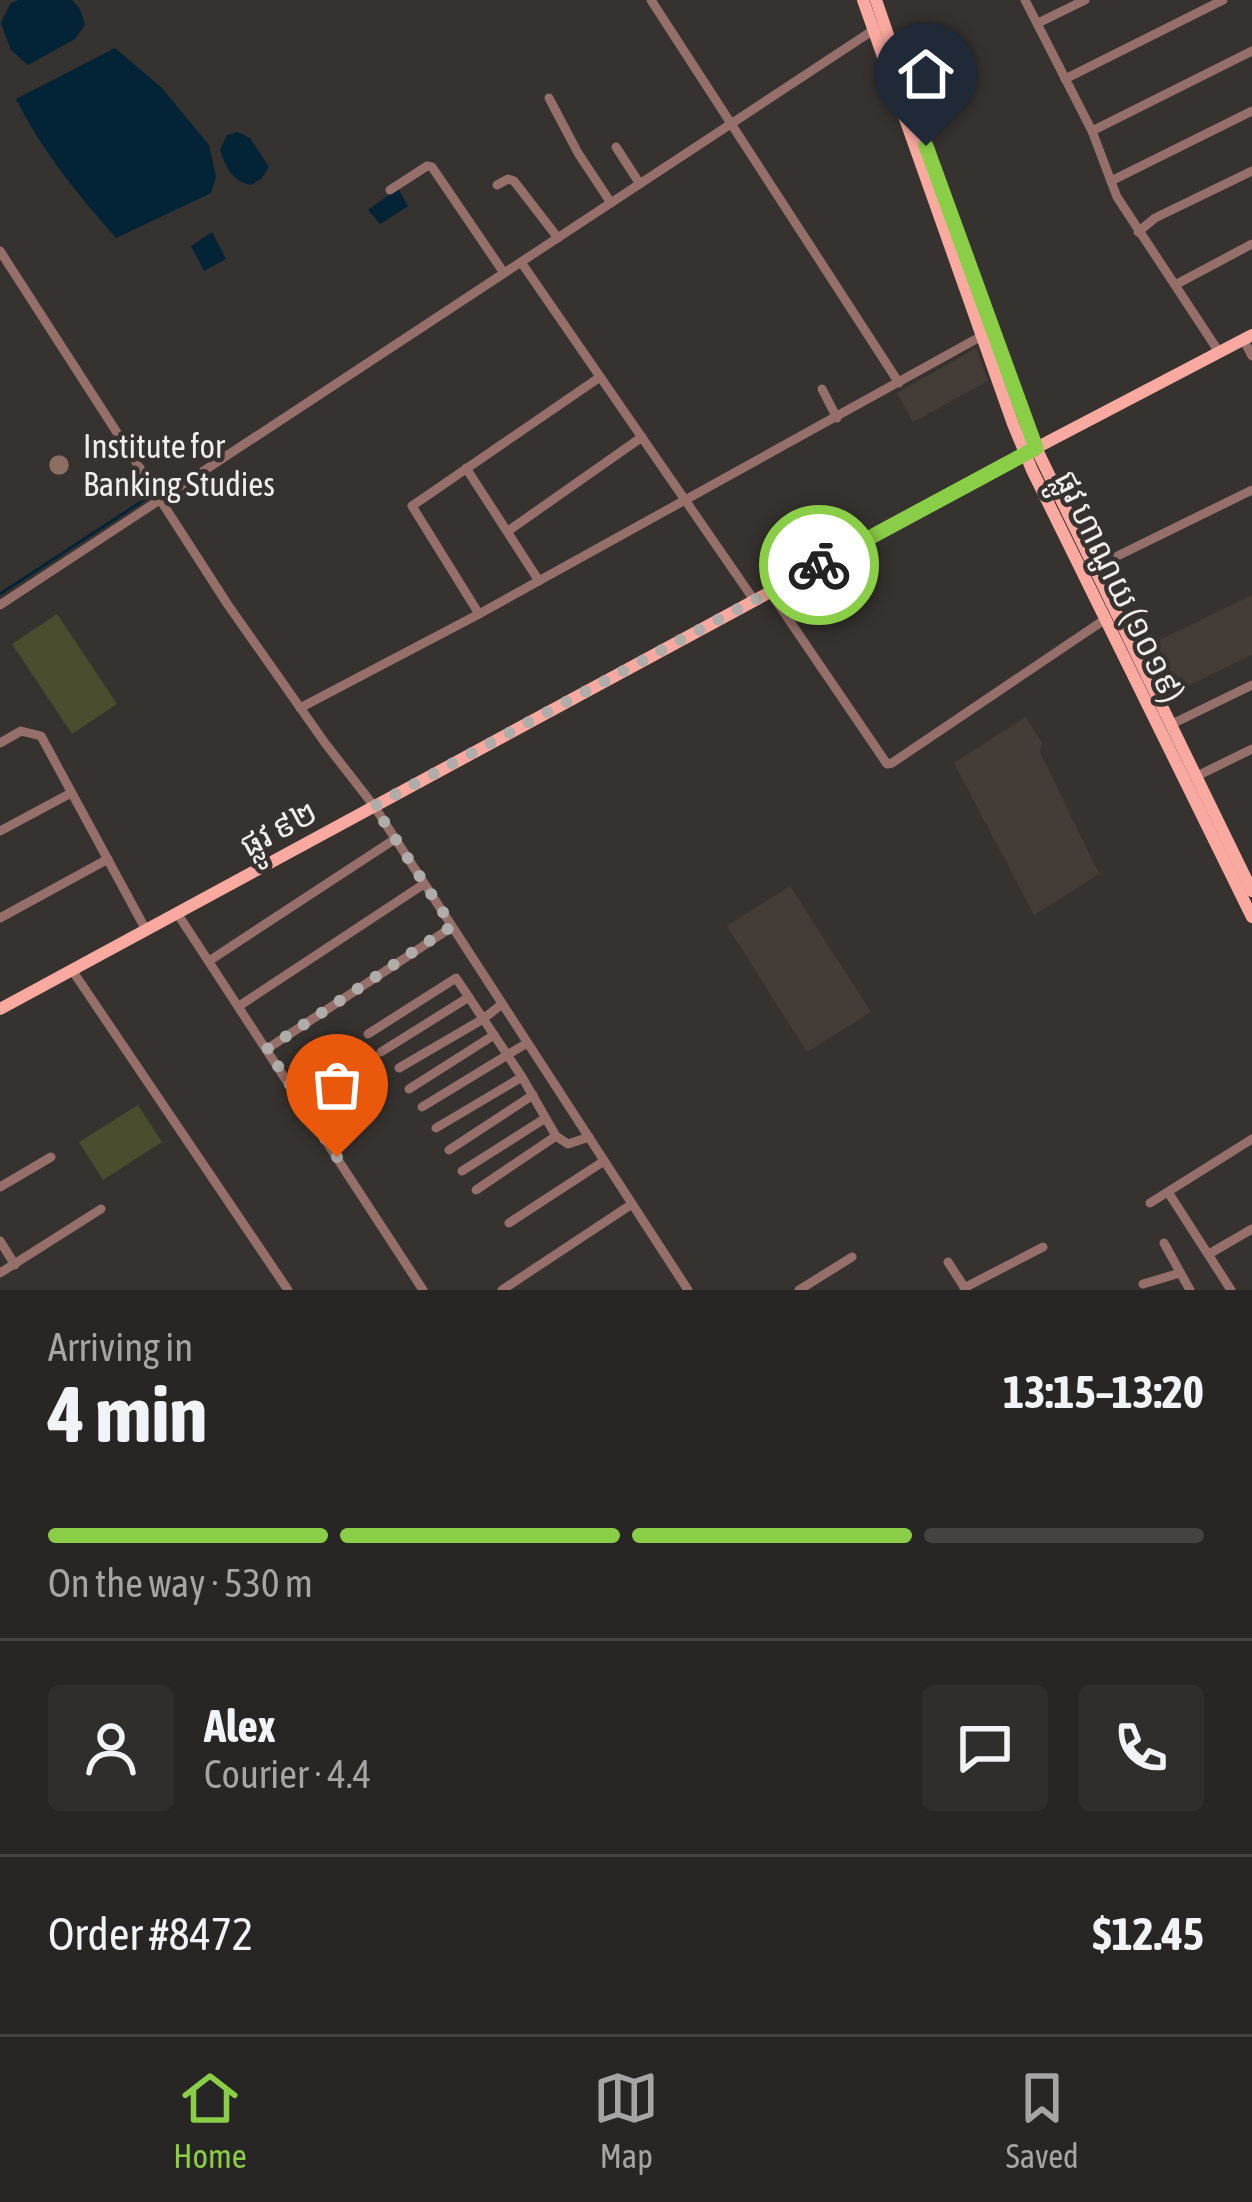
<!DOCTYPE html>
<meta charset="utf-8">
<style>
:root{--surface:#282624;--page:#302e2c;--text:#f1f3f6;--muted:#a5a5a6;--line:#444341;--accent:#8ace47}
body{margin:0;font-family:"Asap Condensed","Noto Sans Khmer",sans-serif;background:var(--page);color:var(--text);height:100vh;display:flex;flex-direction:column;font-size:45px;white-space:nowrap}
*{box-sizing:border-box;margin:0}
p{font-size:39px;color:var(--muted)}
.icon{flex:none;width:66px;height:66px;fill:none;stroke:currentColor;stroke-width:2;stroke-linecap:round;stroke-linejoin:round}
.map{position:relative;height:1290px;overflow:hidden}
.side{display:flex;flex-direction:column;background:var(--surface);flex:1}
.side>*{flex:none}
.pin{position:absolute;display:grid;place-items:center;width:102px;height:102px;color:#fff;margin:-123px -51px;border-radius:50% 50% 50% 0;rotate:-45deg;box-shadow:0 0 12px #0007}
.pin .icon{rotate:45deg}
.courier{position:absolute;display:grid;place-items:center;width:120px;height:120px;margin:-60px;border:9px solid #8ace47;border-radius:50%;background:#fff;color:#222;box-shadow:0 3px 15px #0007}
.overview em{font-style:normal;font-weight:700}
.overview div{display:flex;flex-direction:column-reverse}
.overview{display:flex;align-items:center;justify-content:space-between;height:204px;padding:0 48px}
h1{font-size:78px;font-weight:700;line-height:90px}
.bar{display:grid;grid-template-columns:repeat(4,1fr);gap:18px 12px;align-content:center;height:144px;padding:0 48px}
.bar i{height:15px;border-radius:9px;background:var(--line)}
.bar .selected{background:var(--accent)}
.bar p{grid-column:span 4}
.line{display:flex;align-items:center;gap:30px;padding:0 48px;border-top:3px solid var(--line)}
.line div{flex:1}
.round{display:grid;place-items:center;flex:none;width:126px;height:126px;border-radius:12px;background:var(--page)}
.dock{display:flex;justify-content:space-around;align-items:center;height:168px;border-top:3px solid var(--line);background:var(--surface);font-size:33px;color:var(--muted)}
.dock a{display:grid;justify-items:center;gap:6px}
.dock .selected{color:var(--accent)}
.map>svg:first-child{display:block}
.built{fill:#443c36}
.green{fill:#4a4e2f}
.water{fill:#032337}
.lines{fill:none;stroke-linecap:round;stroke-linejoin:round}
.stream{stroke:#032337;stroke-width:3}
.minor{stroke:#966f6a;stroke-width:9}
.major{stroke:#f9a99f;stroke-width:12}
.done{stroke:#afacaa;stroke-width:12;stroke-dasharray:0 21.6}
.route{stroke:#8ace47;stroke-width:15}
.education-dot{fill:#8d6e63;stroke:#363230;stroke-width:4.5}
.labels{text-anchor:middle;stroke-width:9;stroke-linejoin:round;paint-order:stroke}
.poi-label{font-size:33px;fill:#f0edec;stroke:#363230;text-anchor:start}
.street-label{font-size:33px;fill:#f0edec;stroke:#363230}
</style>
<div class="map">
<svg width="1252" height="1290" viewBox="0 0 1252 1290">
<rect width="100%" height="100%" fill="#363230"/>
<g class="built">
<polygon points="976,348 988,381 913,422 897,393"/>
<polygon points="1252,595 1252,655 1171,694 1147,646"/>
<polygon points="1026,717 1042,743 1040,752 1099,874 1034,915 954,763"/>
<polygon points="790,886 871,1012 807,1052 727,926"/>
</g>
<g class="green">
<polygon points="57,614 117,704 72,734 12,644"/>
<polygon points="138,1105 162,1142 103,1180 79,1142"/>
</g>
<g class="water">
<polygon points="18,0 72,0 80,9 85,25 75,39 28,65 11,50 1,23 10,4"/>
<path d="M115 48 162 88 209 145 216 177 211 193 116 238C78 195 42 151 16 99Z"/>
<path d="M238 132 250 138 269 167 262 178 251 185C231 181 226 167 220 150L227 135Z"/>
<polygon points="398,188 408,206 380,224 368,210"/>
<polygon points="212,232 226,259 204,271 191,246"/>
</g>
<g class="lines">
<polyline class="stream" points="0,594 147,498"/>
<g class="minor">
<polyline points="651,0 899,383"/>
<polyline points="1025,0 1092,131 1117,197 1219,352"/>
<polyline points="1038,23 1085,0"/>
<polyline points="1065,79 1223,0"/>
<polyline points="549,98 578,153 611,203"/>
<polyline points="1092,131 1252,51"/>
<polyline points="616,147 640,184"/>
<polyline points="1111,181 1252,111"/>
<polyline points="497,185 508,179 514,181 558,238"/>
<polyline points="390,190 427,166 432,167 504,273"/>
<polyline points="1138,232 1155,218 1252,171"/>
<polyline points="0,251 228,605 325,743 374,806 688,1290"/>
<polyline points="521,262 754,600"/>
<polyline points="1175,285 1252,244"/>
<polyline points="1243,339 1252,356"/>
<polyline points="822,389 837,418"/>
<polyline points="466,468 539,581"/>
<polyline points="508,531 642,437"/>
<polyline points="1095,567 1252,490"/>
<polyline points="770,592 887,764 892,763 1107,618"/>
<polyline points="0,605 878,27"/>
<polyline points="479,614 412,506 600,377"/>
<polyline points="300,708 479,614 987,333"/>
<polyline points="1172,724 1252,685"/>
<polyline points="0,743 21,731 41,736 146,930"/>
<polyline points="1197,776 1252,749"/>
<polyline points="0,831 71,793"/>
<polyline points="177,913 423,1290"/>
<polyline points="0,918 108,859"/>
<polyline points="209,961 395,839"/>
<polyline points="72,970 288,1290"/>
<polyline points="239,1006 424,884"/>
<polyline points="368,1034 456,978 522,1077 556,1136 568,1144 589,1137"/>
<polyline points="267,1049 452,927"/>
<polyline points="381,1052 469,997"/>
<polyline points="399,1068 483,1019 502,1004"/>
<polyline points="409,1089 494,1035"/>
<polyline points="422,1107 527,1043"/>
<polyline points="436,1128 522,1077"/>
<polyline points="449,1150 533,1095"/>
<polyline points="462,1171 544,1119"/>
<polyline points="0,1187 51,1157"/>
<polyline points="476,1190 556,1136"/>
<polyline points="1168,1192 1231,1290"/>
<polyline points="1150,1203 1252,1139"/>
<polyline points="509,1223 604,1161"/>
<polyline points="0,1241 15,1265"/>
<polyline points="1164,1243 1190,1290"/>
<polyline points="1209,1254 1252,1229"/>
<polyline points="948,1262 966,1290"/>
<polyline points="0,1273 101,1209"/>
<polyline points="1143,1284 1180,1273"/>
<polyline points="964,1288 1043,1247"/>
<polyline points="502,1290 632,1204"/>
<polyline points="799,1290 852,1257"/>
</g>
<g class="major">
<polyline points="863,0 1013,424 1032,470 1252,917"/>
<polyline points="876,0 960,244 1036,448 1252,891"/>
<polyline points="1036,448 1252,335"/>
<polyline points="0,1009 1025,454"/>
</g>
</g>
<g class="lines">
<polyline class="done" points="337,1157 267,1049 452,926 374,806 819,565"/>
<polyline class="route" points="819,565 1036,448 926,146"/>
</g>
<circle class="education-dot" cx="59" cy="465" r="12"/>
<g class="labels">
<g class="poi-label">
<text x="83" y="458">Institute for<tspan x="83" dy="38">Banking Studies</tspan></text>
</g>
<g class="street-label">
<text transform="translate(1120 586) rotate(64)" y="12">ផ្លូវ ហាណូយ (១០១៩)</text>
<text transform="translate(278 828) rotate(-28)" y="12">ផ្លូវ ៩២</text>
</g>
</g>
</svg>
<div class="pin" style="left:337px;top:1157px;background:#ea580c"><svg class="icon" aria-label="bag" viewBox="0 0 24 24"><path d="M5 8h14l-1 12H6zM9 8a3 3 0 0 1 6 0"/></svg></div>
<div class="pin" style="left:926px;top:146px;background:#1f2937"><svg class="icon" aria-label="home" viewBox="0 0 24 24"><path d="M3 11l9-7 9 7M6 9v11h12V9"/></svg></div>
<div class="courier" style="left:819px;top:565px"><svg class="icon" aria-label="bike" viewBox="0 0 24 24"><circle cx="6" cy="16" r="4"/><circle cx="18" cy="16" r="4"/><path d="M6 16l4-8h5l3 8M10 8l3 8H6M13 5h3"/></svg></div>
</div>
<section class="side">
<div class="overview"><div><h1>4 min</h1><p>Arriving in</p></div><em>13:15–13:20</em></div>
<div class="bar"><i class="selected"></i><i class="selected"></i><i class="selected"></i><i></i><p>On the way · 530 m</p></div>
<div class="line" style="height:216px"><a class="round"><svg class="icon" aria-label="person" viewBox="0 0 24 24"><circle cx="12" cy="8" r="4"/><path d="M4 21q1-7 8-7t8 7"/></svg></a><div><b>Alex</b><p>Courier · 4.4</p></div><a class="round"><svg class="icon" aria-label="chat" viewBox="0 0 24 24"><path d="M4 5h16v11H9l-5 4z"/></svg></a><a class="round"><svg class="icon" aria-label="phone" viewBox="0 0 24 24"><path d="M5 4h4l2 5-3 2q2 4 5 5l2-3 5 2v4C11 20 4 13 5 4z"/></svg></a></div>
<div class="line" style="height:156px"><div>Order #8472</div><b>$12.45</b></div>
</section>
<nav class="dock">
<a class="selected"><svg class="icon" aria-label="home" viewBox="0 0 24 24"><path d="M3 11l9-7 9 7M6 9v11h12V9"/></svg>Home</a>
<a><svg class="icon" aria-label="map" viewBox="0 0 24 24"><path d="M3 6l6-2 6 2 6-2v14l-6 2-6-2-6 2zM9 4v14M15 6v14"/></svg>Map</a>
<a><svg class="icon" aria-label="saved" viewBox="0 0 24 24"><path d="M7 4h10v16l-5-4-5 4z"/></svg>Saved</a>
</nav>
